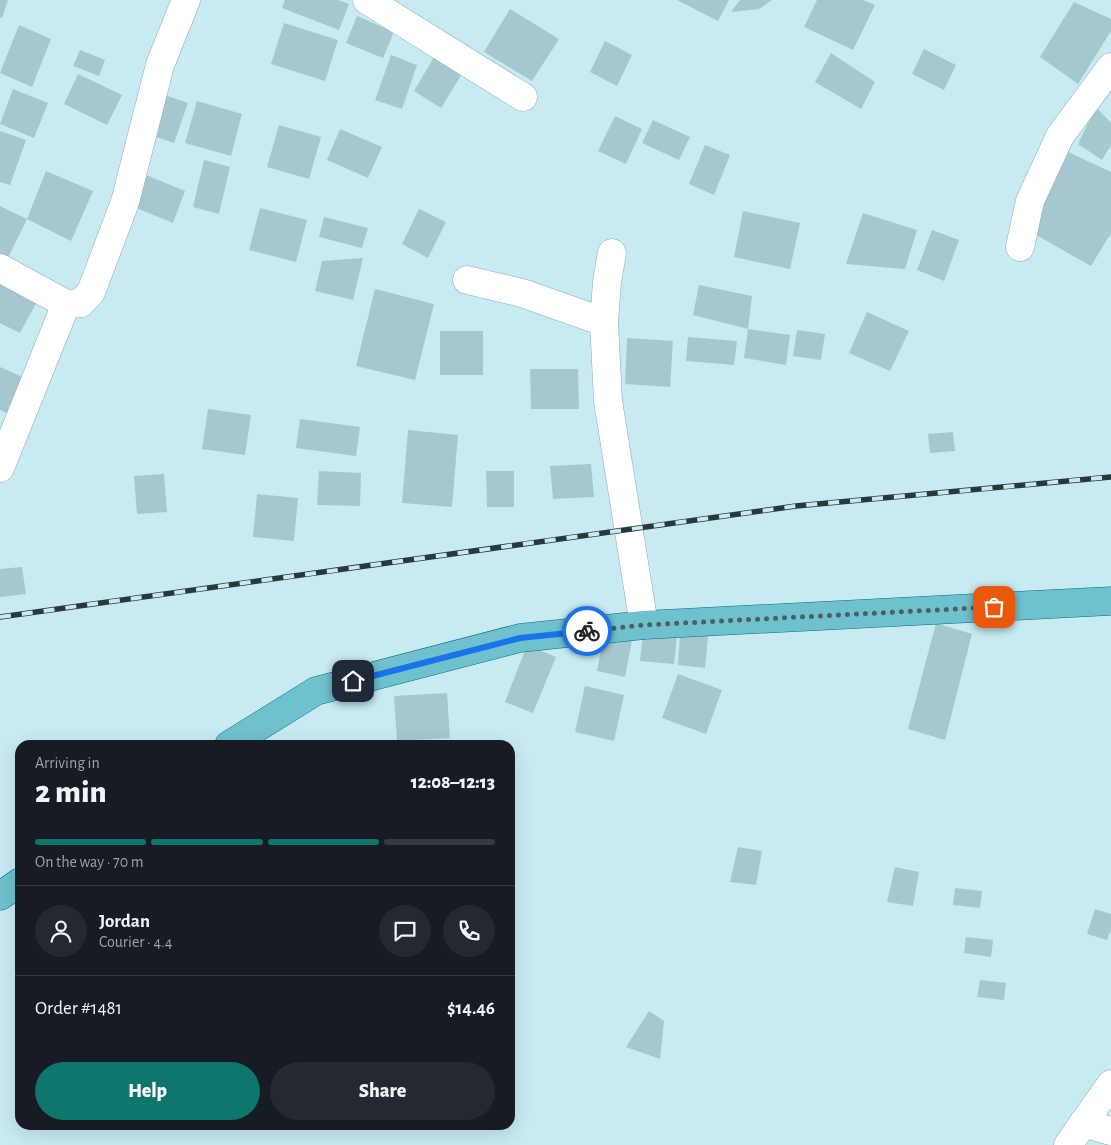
<!DOCTYPE html>
<meta charset="utf-8">
<style>
:root{--surface:#171b24;--page:#242831;--text:#f1f3f6;--muted:#9ea1a6;--line:#363941;--accent:#0f766e}
body{margin:0;font-family:"Alegreya Sans",sans-serif;background:var(--page);color:var(--text);height:100vh;display:flex;flex-direction:column;font-size:19px;white-space:nowrap}
*{box-sizing:border-box;margin:0}
p{font-size:16px;color:var(--muted)}
.icon{flex:none;width:28px;height:28px;fill:none;stroke:currentColor;stroke-width:2;stroke-linecap:round;stroke-linejoin:round}
.map{position:relative;flex:1;overflow:hidden}
.drawer{position:absolute;left:15px;top:740px;width:500px;height:390px;display:flex;flex-direction:column;background:var(--surface);border-radius:15px;box-shadow:0 5px 20px #0002}
.drawer>*{flex:none}
.pin{position:absolute;display:grid;place-items:center;width:42px;height:42px;color:#fff;margin:-21px;border-radius:10px;box-shadow:0 2px 8px #0006}
.courier{position:absolute;display:grid;place-items:center;width:50px;height:50px;margin:-25px;border:4px solid #1a73e8;border-radius:50%;background:#fff;color:#222;box-shadow:0 1px 6px #0007}
.overview em{font-style:normal;font-weight:800}
.overview div{display:flex;flex-direction:column-reverse}
.overview{display:flex;align-items:center;justify-content:space-between;height:85px;padding:0 20px}
h1{font-size:32px;font-weight:800;line-height:38px}
.bar{display:grid;grid-template-columns:repeat(4,1fr);gap:8px 5px;align-content:center;height:60px;padding:0 20px}
.bar i{height:6px;border-radius:4px;background:var(--line)}
.bar .on{background:var(--accent)}
.bar p{grid-column:span 4}
.line{display:flex;align-items:center;gap:12px;padding:0 20px;border-top:1px solid var(--line)}
.line div{flex:1}
.round{display:grid;place-items:center;flex:none;width:52px;height:52px;border-radius:26px;background:var(--page)}
.primary-button{display:flex;gap:10px;margin-top:auto;padding:10px 20px}
.primary-button a{flex:1;height:58px;border-radius:30px;background:var(--accent);color:#fff;font-size:20px;font-weight:800;line-height:58px;text-align:center}
.primary-button a+a{background:var(--page);color:var(--text)}
.map>svg:first-child{display:block}
.building{fill:#a5c8d0}
.lines{fill:none;stroke-linecap:round;stroke-linejoin:round}
.minor-casing{stroke:#88aab1;stroke-width:29}
.major-casing{stroke:#0d6a79;stroke-width:29}
.minor{stroke:#fff;stroke-width:28}
.major{stroke:#70c1ce;stroke-width:28}
.rail-casing{stroke:#28393d;stroke-width:5.5}
.rail{stroke:#c8ebf3;stroke-width:4;stroke-dasharray:11;stroke-linecap:butt}
.done{stroke:#4b6065;stroke-width:5;stroke-dasharray:0 9}
.route{stroke:#1a73e8;stroke-width:6}
</style>
<div class="map">
<svg width="1111" height="1145" viewBox="0 0 1111 1145">
<rect width="100%" height="100%" fill="#c8ebf3"/>
<g class="building">
<polygon points="0,0 8,0 2,18 0,17"/>
<polygon points="285,0 338,0 349,4 339,30 282,8"/>
<polygon points="677,0 729,0 718,21"/>
<polygon points="740,0 772,0 759,9 731,12"/>
<polygon points="817,0 863,0 875,5 853,50 804,27"/>
<polygon points="1074,2 1111,19 1111,31 1078,84 1040,57"/>
<polygon points="510,9 559,39 532,81 484,52"/>
<polygon points="357,16 394,32 383,58 346,43"/>
<polygon points="284,23 338,40 325,81 271,64"/>
<polygon points="19,25 51,39 32,87 0,73"/>
<polygon points="605,41 632,55 617,86 590,72"/>
<polygon points="440,47 468,64 441,108 414,91"/>
<polygon points="924,49 956,65 944,90 912,74"/>
<polygon points="80,50 105,60 99,76 73,66"/>
<polygon points="831,53 875,82 861,109 815,82"/>
<polygon points="391,55 417,65 402,109 375,100"/>
<polygon points="78,74 122,95 107,125 64,104"/>
<polygon points="13,89 48,103 34,138 0,124"/>
<polygon points="165,95 188,103 174,143 151,135"/>
<polygon points="197,101 242,114 231,156 185,143"/>
<polygon points="1096,107 1111,123 1111,145 1102,160 1078,144"/>
<polygon points="615,116 642,129 626,164 598,151"/>
<polygon points="653,120 690,137 679,160 642,143"/>
<polygon points="279,125 321,137 309,179 267,167"/>
<polygon points="340,129 382,147 368,178 327,160"/>
<polygon points="0,131 26,140 10,185 0,182"/>
<polygon points="705,145 730,155 714,195 689,184"/>
<polygon points="1064,150 1111,172 1111,233 1091,266 1031,232"/>
<polygon points="204,160 230,167 219,214 193,207"/>
<polygon points="46,171 93,191 71,241 27,219"/>
<polygon points="146,175 185,191 173,223 134,207"/>
<polygon points="0,206 27,219 8,258 0,254"/>
<polygon points="260,208 307,220 296,262 249,250"/>
<polygon points="419,209 446,222 428,258 402,244"/>
<polygon points="743,211 800,223 790,269 734,257"/>
<polygon points="863,213 917,230 905,269 846,264"/>
<polygon points="324,217 368,228 362,248 319,237"/>
<polygon points="932,230 959,240 944,281 917,270"/>
<polygon points="363,258 353,300 315,291 322,261"/>
<polygon points="0,284 36,303 20,333 0,323"/>
<polygon points="699,285 752,296 748,329 693,315"/>
<polygon points="375,289 434,304 415,380 356,366"/>
<polygon points="867,312 909,331 890,371 849,353"/>
<polygon points="748,329 790,335 786,365 744,358"/>
<polygon points="797,330 825,334 821,360 793,356"/>
<rect x="440" y="331" width="43" height="44"/>
<polygon points="688,337 737,341 734,365 686,361"/>
<polygon points="627,338 673,341 670,387 625,384"/>
<polygon points="0,367 25,378 9,414 0,410"/>
<polygon points="530,369 578,369 579,409 531,409"/>
<polygon points="208,409 251,415 245,455 202,449"/>
<polygon points="300,419 360,427 356,456 296,448"/>
<polygon points="408,430 458,435 452,507 402,503"/>
<polygon points="953,432 955,451 930,453 928,434"/>
<polygon points="591,464 594,497 553,499 550,466"/>
<polygon points="319,471 361,473 360,506 317,505"/>
<polygon points="486,471 514,471 514,507 487,507"/>
<polygon points="164,474 167,512 137,514 134,476"/>
<polygon points="257,494 298,498 294,541 253,537"/>
<polygon points="22,567 26,594 0,597 0,569"/>
<polygon points="936,623 972,634 945,740 908,729"/>
<polygon points="643,632 677,636 674,664 640,661"/>
<polygon points="604,634 632,640 625,677 597,671"/>
<polygon points="680,634 708,636 705,668 678,665"/>
<polygon points="527,645 556,657 533,713 505,702"/>
<polygon points="678,674 722,690 706,734 662,718"/>
<polygon points="585,686 624,695 614,741 575,732"/>
<polygon points="447,693 450,738 397,741 394,696"/>
<polygon points="738,847 762,851 756,885 730,882"/>
<polygon points="895,867 919,872 913,906 887,902"/>
<polygon points="955,888 982,891 980,908 953,905"/>
<polygon points="1095,909 1111,914 1111,929 1107,940 1087,934"/>
<polygon points="966,937 993,940 991,957 964,953"/>
<polygon points="980,980 1006,983 1004,1000 977,997"/>
<polygon points="649,1011 664,1021 660,1059 626,1047"/>
</g>
<g class="lines">
<defs>
<g id="minor">
<polyline points="367,0 523,97"/>
<polyline points="1020,247 1030,201 1060,136 1111,67"/>
<polyline points="612,253 607,282 604,322 608,401 644,625"/>
<polyline points="0,268 66,304 81,303 91,292 125,202 160,65 186,0"/>
<polyline points="467,280 522,293 604,322"/>
<polyline points="0,468 66,304"/>
<polyline points="1083,1123 1111,1131"/>
<polyline points="1068,1145 1111,1084"/>
</g>
<g id="major">
<polyline points="229,745 316,691 520,638 644,625 1111,601"/>
<polyline points="0,896 20,882"/>
</g>
</defs>
<use href="#minor" class="minor-casing"/>
<use href="#major" class="major-casing"/>
<use href="#minor" class="minor"/>
<use href="#major" class="major"/>
<defs>
<polyline id="rail" points="0,617 796,506 1111,477"/>
</defs>
<use href="#rail" class="rail-casing"/>
<use href="#rail" class="rail"/>
</g>
<g class="lines">
<polyline class="done" points="587,631 644,625 994,607"/>
<polyline class="route" points="353,681 520,638 587,631"/>
</g>
</svg>
<div class="pin" style="left:994px;top:607px;background:#ea580c"><svg class="icon" aria-label="bag" viewBox="0 0 24 24"><path d="M5 8h14l-1 12H6zM9 8a3 3 0 0 1 6 0"/></svg></div>
<div class="pin" style="left:353px;top:681px;background:#1f2937"><svg class="icon" aria-label="home" viewBox="0 0 24 24"><path d="M3 11l9-7 9 7M6 9v11h12V9"/></svg></div>
<div class="courier" style="left:587px;top:631px"><svg class="icon" aria-label="bike" viewBox="0 0 24 24"><circle cx="6" cy="16" r="4"/><circle cx="18" cy="16" r="4"/><path d="M6 16l4-8h5l3 8M10 8l3 8H6M13 5h3"/></svg></div>
<section class="drawer">
<div class="overview"><div><h1>2 min</h1><p>Arriving in</p></div><em>12:08–12:13</em></div>
<div class="bar"><i class="on"></i><i class="on"></i><i class="on"></i><i></i><p>On the way · 70 m</p></div>
<div class="line" style="height:90px"><a class="round"><svg class="icon" aria-label="person" viewBox="0 0 24 24"><circle cx="12" cy="8" r="4"/><path d="M4 21q1-7 8-7t8 7"/></svg></a><div><b>Jordan</b><p>Courier · 4.4</p></div><a class="round"><svg class="icon" aria-label="chat" viewBox="0 0 24 24"><path d="M4 5h16v11H9l-5 4z"/></svg></a><a class="round"><svg class="icon" aria-label="phone" viewBox="0 0 24 24"><path d="M5 4h4l2 5-3 2q2 4 5 5l2-3 5 2v4C11 20 4 13 5 4z"/></svg></a></div>
<div class="line" style="height:65px"><div>Order #1481</div><b>$14.46</b></div>
<div class="primary-button"><a>Help</a><a>Share</a></div>
</section>
</div>
